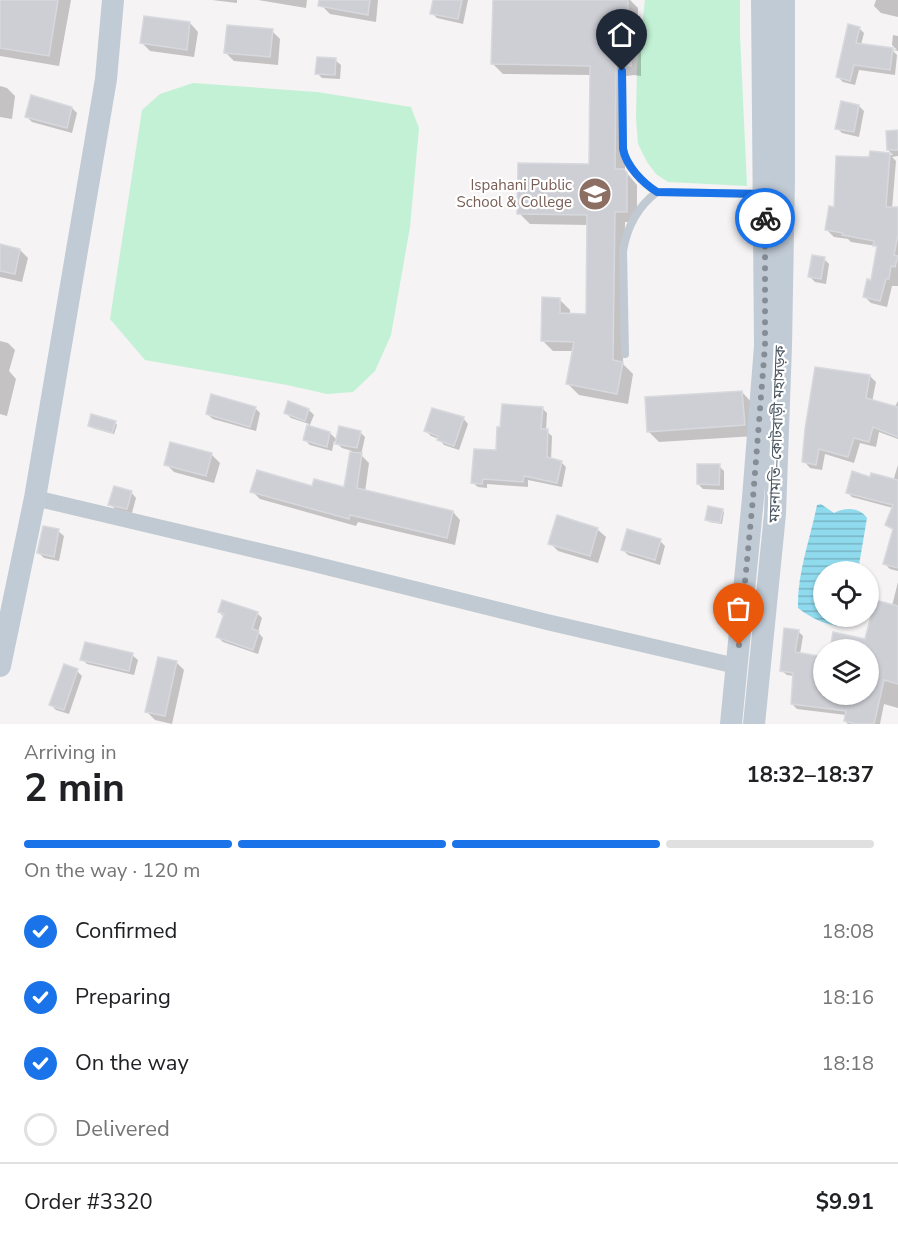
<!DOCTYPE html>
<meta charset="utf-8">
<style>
:root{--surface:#fff;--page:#f2f2f2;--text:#202124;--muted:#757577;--line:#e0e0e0;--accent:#1a73e8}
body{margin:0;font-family:"Nunito Sans","Noto Sans Bengali",sans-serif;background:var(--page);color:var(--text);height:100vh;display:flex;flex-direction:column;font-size:22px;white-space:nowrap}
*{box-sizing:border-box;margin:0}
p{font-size:20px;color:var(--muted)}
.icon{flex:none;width:33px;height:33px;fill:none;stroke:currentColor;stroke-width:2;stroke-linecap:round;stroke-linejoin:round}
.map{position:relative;height:724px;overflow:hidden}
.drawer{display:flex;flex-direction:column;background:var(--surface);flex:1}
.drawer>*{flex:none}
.controls{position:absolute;left:813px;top:561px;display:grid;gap:12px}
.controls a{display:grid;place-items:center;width:66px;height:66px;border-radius:50%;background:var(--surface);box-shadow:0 2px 4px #0004;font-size:30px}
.pin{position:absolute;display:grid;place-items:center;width:51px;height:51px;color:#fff;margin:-62px -26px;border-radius:50% 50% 50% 0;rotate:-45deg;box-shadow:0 0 6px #0007}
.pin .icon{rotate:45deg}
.courier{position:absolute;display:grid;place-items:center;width:60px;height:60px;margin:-30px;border:4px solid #1a73e8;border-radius:50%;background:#fff;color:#222;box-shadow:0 2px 8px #0007}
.overview em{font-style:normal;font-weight:700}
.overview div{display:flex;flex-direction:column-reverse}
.overview{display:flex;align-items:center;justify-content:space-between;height:102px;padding:0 24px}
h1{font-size:39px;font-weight:700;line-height:45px}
.bar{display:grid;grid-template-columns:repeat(4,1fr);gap:9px 6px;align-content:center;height:72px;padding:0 24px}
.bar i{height:8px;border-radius:4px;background:var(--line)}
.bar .current{background:var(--accent)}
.bar p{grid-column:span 4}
.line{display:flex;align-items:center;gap:15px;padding:0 24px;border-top:2px solid var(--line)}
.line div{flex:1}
ol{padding:0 24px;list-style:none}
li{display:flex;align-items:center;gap:18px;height:66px}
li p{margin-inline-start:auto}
li .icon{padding:6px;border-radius:50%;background:var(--accent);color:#fff;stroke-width:4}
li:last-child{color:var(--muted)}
li i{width:33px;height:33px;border:3px solid var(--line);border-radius:50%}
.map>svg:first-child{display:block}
.green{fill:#c3f1d5}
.water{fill:url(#water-rules)}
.shadow{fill:#0003}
.building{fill:#cdcfd5;stroke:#d7d9de;stroke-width:1.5}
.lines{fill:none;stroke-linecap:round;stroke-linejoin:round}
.lane{stroke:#c1cad2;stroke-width:8}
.street{stroke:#c1cad2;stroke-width:16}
.secondary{stroke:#c1cbd6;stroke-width:22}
.done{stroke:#868d94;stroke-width:6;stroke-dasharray:0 10.8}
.route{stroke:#1a73e8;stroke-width:8}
.labels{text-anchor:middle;stroke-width:4.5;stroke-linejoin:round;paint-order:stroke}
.education-label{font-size:15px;fill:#785e54;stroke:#fff;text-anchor:end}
.street-label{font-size:15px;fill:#4a5661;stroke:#fff}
</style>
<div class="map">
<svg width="898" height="724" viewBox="0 0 898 724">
<defs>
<pattern id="water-rules" width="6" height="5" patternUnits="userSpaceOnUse" patternTransform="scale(1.5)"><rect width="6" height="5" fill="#90daee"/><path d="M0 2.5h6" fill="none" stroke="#78b4c4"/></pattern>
</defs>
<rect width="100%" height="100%" fill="#f5f3f3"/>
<g class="green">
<polygon points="645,0 740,0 740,35 747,186 668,182 656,174 647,162 638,144 636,118 637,67"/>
<polygon points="193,83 317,92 411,107 419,128 410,227 391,335 375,371 353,392 327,394 287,385 145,360 110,319 142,110 160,94"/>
</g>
<path class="water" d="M821 504 834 513C845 507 860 507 867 518L858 571 824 572V616L850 617 843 627C824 624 814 620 798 608 797 573 810 540 817 505Z"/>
<g class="shadow">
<polygon points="0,0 71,0 59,66 0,56"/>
<polygon points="212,0 237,0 237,3"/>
<polygon points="258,0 307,0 306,8"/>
<polygon points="323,0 378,0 376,22 330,14 322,6"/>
<polygon points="434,0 468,0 463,24 437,18 432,13"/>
<polygon points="494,0 630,0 638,8 637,45 641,50 641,76 634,75 626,76 626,83 625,171 637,185 637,222 625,222 623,364 633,374 628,404 579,395 568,384 574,351 553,351 543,341 559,299 570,310 570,315 587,315 588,225 530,224 519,213 590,165 591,75 503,74 492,63"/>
<polygon points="876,0 898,0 898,17 881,13 874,6"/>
<polygon points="190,23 198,32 194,57 150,51 142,43"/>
<polygon points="859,28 864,33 861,45 897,50 892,45 893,35 898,36 898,51 892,50 897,55 895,75 859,70 855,85 843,82 838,77"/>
<polygon points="272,31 280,39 278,65 234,61 226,53"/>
<polygon points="335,60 341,65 340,79 322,78 317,73"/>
<polygon points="0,86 7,88 15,96 12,119 0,117"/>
<polygon points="859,106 864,111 859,137 842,133 837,128"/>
<polygon points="72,108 77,113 72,133 32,122 27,117"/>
<polygon points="898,131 898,156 892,157 896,161 892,209 898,209 898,286 892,286 887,307 871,303 864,296 872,282 878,248 876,246 851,242 848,239 834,237 827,230 836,209 871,159 871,153 893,155 888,150"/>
<polygon points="0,246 20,250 28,258 22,282 0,277"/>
<polygon points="824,259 829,264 826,284 815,282 810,277"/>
<polygon points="0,341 8,343 15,350 9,371 16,379 7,416 0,414"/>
<polygon points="870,376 876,382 872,402 894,408 898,401 898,439 879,432 876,447 860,443 854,463 825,454 822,470 810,468 804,461"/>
<polygon points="742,392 752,403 755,436 659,442 648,431"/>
<polygon points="255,408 260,413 256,431 213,419 207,414"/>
<polygon points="542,408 547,413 546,431 552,436 551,460 561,462 566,467 562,487 528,480 528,487 487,484 487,488 478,487 472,482 497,452"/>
<polygon points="309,410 314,415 309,427 330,433 337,440 360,432 365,437 361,455 369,463 365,492 453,512 460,520 455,545 358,522 356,526 260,499 252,491 313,488 345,489 352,451 342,448 334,441 332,451 310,445 305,440 309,424 291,418 286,413"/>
<polygon points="463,418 468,424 459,450 444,445 439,439 431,436 426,431"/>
<polygon points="115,422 117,425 114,434 92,428 90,426"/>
<polygon points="171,444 212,455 220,463 214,483 174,472 166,464"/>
<polygon points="898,465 898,571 890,569 885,564 894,531 887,525 893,508 852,497 847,492 871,479 893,481"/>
<polygon points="719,466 724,471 724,490 703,489 698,484"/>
<polygon points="131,492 136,498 132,513 115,509 110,504"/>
<polygon points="722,510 724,512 722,524 709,522 707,519"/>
<polygon points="597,529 606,537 598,563 558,551 550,543"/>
<polygon points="58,531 64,536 59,561 44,558 39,553"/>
<polygon points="660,541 665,546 660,565 628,555 623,550"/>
<polygon points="898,582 898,708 884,704 880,724 848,724 845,721 846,715 797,709 792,704 794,676 787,675 781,670 798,631 803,636 800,654 824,694 868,694 868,650 866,641 892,606"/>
<polygon points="219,612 257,613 262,618 258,632 263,638 258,654 223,642 218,637 224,617"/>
<polygon points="132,655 138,660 134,675 87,664 82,659"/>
<polygon points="176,662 184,670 172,724 155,720 147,712"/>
<polygon points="77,671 82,676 69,714 56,710 51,705"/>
</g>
<g class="building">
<polygon points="0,0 58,0 49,56 0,48"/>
<polygon points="319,0 370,0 368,15 318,6"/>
<polygon points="433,0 462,0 458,19 430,14"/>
<polygon points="493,0 628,0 627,38 631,38 631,66 622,65 616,66 616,71 615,169 624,169 627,173 627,212 615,212 613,360 623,362 617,394 566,384 574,342 541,341 542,297 560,298 560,313 586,314 587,215 517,214 518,163 589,164 590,66 491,64"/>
<polygon points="144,16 190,22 187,50 140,43"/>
<polygon points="848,24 860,27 856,43 893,48 890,70 854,65 850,81 836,77"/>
<polygon points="227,25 273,29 270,57 224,53"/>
<polygon points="317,57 336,58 335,75 315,74"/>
<polygon points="31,95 72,107 67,128 25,117"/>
<polygon points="841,101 859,105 854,132 835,129"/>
<polygon points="898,130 898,150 887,150 886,131"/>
<polygon points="870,151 890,153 886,207 898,207 898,234 894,255 898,256 895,267 891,266 889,279 886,279 880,301 863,297 867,279 871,280 877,246 873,246 874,241 842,235 843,233 825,230 829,206 834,207 836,156 869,157"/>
<polygon points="0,244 20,249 15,274 0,271"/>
<polygon points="812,255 825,257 821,279 808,277"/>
<polygon points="815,367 870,375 866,398 898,407 898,437 873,427 869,442 854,438 848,457 819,449 816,465 802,462 805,429"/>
<polygon points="742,391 745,425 647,432 645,397"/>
<polygon points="211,394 256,407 250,427 206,414"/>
<polygon points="288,401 309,409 305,421 284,413"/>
<polygon points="502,404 543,407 541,429 548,429 547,457 562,461 557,483 524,476 523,482 483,479 482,484 471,483 474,449 496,450 497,427 500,427"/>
<polygon points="432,408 464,417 454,446 437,440 438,436 424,431"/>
<polygon points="91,414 116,421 112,433 88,426"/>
<polygon points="307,425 330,432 327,447 303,440"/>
<polygon points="339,426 361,431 357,448 335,444"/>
<polygon points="170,442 212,453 206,476 164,465"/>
<polygon points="350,452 362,453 357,488 453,511 447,538 350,515 349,519 250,492 257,470 312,486 314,479 344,487"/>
<polygon points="697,464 720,464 719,485 697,484"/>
<polygon points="852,471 870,477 871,473 898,480 898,568 883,564 893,529 885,525 893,505 846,493"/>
<polygon points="114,486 132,491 127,509 108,505"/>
<polygon points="708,506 723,509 720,523 705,520"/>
<polygon points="557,515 598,528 590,556 548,544"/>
<polygon points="43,526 59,529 54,557 37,553"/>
<polygon points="627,529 661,539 655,560 621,550"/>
<polygon points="222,600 258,612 252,629 259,631 253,650 216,637 224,614 218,612"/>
<polygon points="875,600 898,606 898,684 884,680 874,724 856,724 844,721 846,711 791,704 793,673 780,671 784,628 799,630 795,652 824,657 824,694 868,694 868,650 830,650 833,632 865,639"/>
<polygon points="85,642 133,653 129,671 80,660"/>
<polygon points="158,657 177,661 165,716 145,712"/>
<polygon points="64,664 78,669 64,710 49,705"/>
</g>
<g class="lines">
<g class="lane">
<path d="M622 71 623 149C626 166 642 183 657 192"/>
<path d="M625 354 623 251C627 227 637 207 657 192L764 194"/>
</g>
<polyline class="street" points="35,498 306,562 547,622 736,666"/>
<g class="secondary">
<polyline points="0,666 35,498 106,79 113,0"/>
<polyline points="731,724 753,498 765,346 762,0"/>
<polyline points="754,724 775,514 781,345 784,178 784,0"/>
</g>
</g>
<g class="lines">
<polyline class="done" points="739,645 753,498 765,346 765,218"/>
<path class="route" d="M622 71 623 149C626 166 643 183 657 192L764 194 765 218"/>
</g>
<defs>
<symbol id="school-disc" viewBox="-11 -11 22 22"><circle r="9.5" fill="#8d6e63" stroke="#fff"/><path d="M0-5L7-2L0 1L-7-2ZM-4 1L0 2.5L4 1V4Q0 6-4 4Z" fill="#fff"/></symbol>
</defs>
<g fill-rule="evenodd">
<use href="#school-disc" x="576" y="175" width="38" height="38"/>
</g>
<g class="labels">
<g class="education-label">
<text x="572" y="190">Ispahani Public<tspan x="572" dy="17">School &amp; College</tspan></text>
</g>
<g class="street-label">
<text transform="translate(777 434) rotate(-88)" y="5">ময়নামতি–কোটবাড়ী মহাসড়ক</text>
</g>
</g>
</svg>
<div class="controls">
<a><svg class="icon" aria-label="locate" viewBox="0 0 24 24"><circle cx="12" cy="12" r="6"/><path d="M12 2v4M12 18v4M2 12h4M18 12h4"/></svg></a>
<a><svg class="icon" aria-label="layers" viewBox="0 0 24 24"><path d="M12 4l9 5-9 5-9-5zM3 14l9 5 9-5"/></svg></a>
</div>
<div class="pin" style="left:739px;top:645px;background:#ea580c"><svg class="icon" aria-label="bag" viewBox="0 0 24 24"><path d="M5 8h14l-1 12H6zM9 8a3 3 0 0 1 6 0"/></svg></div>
<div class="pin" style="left:622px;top:71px;background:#1f2937"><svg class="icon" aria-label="home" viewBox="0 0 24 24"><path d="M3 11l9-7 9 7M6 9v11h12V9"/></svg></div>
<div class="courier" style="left:765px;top:218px"><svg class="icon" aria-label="bike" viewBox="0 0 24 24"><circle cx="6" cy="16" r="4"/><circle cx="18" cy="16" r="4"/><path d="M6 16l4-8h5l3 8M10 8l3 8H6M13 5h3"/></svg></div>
</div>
<section class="drawer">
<div class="overview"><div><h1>2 min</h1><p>Arriving in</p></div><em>18:32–18:37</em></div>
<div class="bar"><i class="current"></i><i class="current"></i><i class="current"></i><i></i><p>On the way · 120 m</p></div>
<ol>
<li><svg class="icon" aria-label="check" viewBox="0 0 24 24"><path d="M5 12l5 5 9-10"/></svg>Confirmed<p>18:08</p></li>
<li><svg class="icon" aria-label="check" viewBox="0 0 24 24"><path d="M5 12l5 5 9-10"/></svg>Preparing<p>18:16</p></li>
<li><svg class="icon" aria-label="check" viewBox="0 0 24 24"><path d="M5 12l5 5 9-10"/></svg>On the way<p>18:18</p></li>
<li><i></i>Delivered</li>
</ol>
<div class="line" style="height:78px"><div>Order #3320</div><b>$9.91</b></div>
</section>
